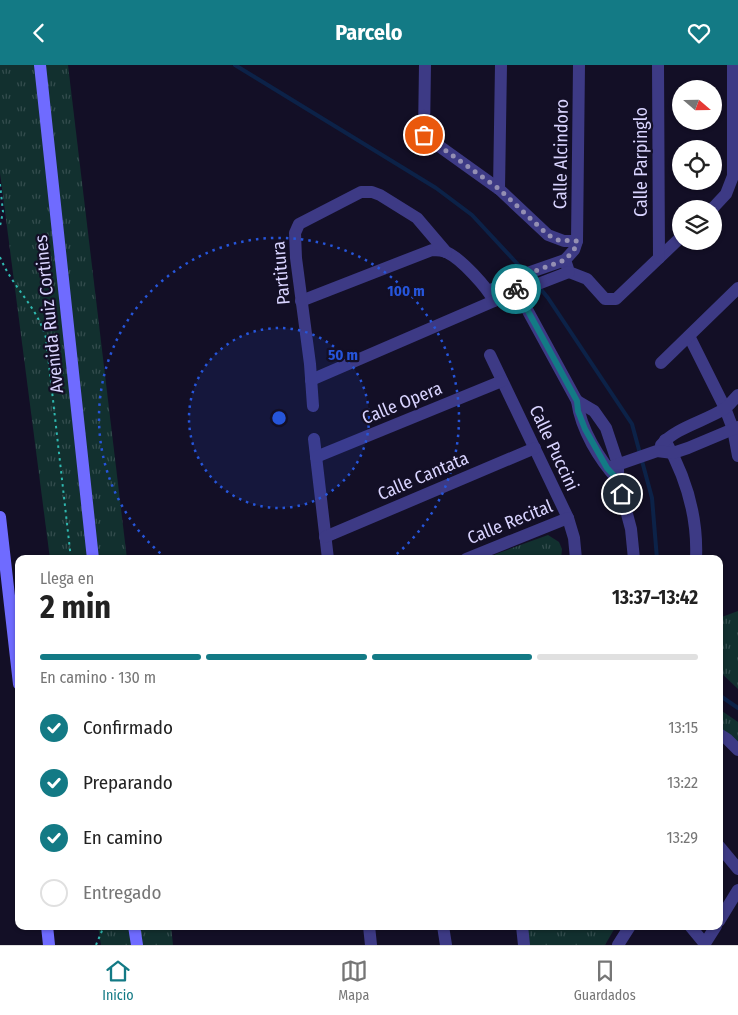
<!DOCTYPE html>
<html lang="es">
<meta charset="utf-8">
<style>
:root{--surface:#fff;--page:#f2f2f2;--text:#222;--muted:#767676;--line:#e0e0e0;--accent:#137a85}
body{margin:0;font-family:"Fira Sans Condensed",sans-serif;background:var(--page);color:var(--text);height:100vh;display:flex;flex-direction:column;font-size:19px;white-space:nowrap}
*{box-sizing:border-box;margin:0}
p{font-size:16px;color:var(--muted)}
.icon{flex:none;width:28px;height:28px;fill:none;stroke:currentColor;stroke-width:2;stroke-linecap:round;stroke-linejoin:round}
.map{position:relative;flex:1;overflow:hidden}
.sheet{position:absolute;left:15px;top:490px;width:708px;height:375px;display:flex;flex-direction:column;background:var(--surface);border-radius:10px;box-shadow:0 1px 4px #0004}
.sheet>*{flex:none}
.needle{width:32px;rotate:110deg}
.fabs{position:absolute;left:672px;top:15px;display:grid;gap:10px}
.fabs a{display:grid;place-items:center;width:50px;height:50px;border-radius:50%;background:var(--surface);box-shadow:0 1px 4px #0004;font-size:25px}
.pin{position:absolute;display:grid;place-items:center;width:42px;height:42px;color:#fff;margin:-21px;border:2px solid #fff;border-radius:50%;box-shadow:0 1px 5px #0007}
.courier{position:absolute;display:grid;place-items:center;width:50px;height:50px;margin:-25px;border:4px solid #137a85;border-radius:50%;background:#fff;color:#222;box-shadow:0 1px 6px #0007}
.headline em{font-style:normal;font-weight:700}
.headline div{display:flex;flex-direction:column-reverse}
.headline{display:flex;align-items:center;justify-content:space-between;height:85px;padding:0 25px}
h1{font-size:32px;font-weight:700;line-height:38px}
.bar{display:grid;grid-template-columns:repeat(4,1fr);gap:8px 5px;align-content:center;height:60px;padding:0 25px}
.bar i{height:6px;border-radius:4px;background:var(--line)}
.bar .on{background:var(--accent)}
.bar p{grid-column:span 4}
ol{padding:0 25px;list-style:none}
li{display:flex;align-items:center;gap:15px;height:55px}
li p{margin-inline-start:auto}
li .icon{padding:5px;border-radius:50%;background:var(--accent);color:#fff;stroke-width:4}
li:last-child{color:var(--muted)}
li i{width:28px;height:28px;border:2px solid var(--line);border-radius:50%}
header{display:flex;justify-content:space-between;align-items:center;height:65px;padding:0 25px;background:var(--accent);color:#fff;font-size:22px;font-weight:700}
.tab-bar{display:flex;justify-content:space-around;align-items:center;height:70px;border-top:1px solid var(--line);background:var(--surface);font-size:14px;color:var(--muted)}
.tab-bar a{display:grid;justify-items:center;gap:2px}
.tab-bar .on{color:var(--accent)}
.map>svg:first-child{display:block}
.grass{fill:url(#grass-tufts)}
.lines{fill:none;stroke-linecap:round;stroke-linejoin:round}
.stream{stroke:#0c2248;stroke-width:4}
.path{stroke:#2fb8b0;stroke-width:2;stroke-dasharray:2.5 4;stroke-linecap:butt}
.minor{stroke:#3d3a85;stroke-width:12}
.secondary{stroke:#6f6bff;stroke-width:12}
.done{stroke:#948fb3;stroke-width:5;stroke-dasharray:0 9}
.route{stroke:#137a85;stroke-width:6}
.ring{fill:none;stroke:#2655da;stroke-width:2.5;stroke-dasharray:2.5 5}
.labels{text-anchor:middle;stroke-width:4.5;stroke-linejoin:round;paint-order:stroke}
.street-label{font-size:18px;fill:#d9d4ff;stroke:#130f26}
.centre{fill:#2655da;stroke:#130f26;stroke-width:2.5}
.ring-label{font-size:15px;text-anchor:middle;font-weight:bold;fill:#2655da;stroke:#130f26;stroke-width:4.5;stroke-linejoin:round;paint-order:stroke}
</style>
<header><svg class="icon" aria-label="back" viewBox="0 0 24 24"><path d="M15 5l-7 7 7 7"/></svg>Parcelo<svg class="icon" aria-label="heart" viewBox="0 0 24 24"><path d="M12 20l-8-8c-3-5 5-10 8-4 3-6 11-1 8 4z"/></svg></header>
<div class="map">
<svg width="738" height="880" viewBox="0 0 738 880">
<defs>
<pattern id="grass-tufts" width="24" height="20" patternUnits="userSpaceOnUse" patternTransform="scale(1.25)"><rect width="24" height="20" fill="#12302f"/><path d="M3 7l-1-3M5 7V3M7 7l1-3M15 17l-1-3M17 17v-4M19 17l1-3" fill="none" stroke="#344d4e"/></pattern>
</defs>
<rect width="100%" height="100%" fill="#130f26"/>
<g class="grass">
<polygon points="0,0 68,0 127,494 50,494 0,108"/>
<polygon points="548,470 559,477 562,484 561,494 488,494 496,489"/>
<polygon points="738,546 738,624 719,606 719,553"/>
<polygon points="719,644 738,657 738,683 719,662"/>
<polygon points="98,861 171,861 173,880 101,880"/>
<polygon points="523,861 616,861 605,880 525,880"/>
</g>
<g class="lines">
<g class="stream">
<polyline points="235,0 436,123 472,150 524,206"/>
<polyline points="539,222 548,233 632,359 652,433 657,494"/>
<polyline points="719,630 738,643"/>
</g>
<g class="path">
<polyline points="0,119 3,147 0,161"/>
<path d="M0 192C12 222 37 241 46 273L71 494"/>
<polyline points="96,880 104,861"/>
</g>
<g class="minor">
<polyline points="425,0 424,68 425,71 499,124 548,170 564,176 577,176"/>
<polyline points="579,0 577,176 574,185 565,195 569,207 587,214 605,234 616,234 681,172"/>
<polyline points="658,0 659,193"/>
<polyline points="499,124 501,0"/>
<polyline points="712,144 726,129 733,111 733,0"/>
<path d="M511 215 577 336C581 365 599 394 618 415"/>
<polyline points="489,226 522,210 565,195"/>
<path d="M301 236 432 185C438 185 442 185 448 188 461 194 487 222 494 236"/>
<polyline points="689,271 725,343 733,364 738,391"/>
<polyline points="490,290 568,453 574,473 576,494"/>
<polyline points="661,298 738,223"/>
<polyline points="311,315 494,236 569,207"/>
<polyline points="577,336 594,346 606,363 618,399 618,415 631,464 634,494"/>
<polyline points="313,341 310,299 296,193 295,168 299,159 361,127 372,127 380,130 417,153 446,187"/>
<polyline points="314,374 328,494"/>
<path d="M665 375C686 412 698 452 696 494"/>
<path d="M661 380C675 363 705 356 724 344 729 341 733 335 738 330"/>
<polyline points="316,392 502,316"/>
<polyline points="611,402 657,386 673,388 688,383 738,362"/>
<polyline points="325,472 535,383"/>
<polyline points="466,494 568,453"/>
<polyline points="719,669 727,674 738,685"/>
<polyline points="719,781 738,804"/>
<polyline points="719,856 738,825"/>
<polyline points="369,861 371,880"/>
<polyline points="443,861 446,880"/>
<polyline points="522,861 524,880"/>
<polyline points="690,861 705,879"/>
<polyline points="618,880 630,861"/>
<polyline points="704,880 716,861"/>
</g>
<g class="secondary">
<polyline points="40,0 93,494"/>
<polyline points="0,452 19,619"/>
<polyline points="47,861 49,880"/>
<polyline points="134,861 137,880"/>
</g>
</g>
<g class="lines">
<polyline class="done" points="424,70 499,124 548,170 558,175 577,176 574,185 565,195 511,215 516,224"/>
<polyline class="route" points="516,224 577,336 578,346 585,364 607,403 618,415 622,429"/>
</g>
<circle cx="279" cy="353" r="90" fill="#2655da" fill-opacity=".12"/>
<g class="ring">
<circle cx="279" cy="353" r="90"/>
<path d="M166 493A180 180 0 1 1 392 493"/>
</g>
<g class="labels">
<g class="street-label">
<text transform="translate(561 89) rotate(-89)" y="6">Calle Alcindoro</text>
<text transform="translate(641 97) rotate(-90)" y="6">Calle Parpinglo</text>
<text transform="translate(281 208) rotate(-95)" y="6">Partitura</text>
<text transform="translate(49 249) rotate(-96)" y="6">Avenida Ruiz Cortines</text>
<text transform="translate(402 338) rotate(-22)" y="6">Calle Opera</text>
<text transform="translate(554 383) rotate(65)" y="6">Calle Puccini</text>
<text transform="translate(423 411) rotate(-23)" y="6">Calle Cantata</text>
<text transform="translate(510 457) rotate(-22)" y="6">Calle Recital</text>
</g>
</g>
<circle cx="279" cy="353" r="8" class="centre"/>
<g class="ring-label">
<text x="406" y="231">100 m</text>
<text x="343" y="295">50 m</text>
</g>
</svg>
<div class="fabs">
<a><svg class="needle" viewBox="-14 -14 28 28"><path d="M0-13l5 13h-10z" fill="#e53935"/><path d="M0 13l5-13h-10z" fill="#767676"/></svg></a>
<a><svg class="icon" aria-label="locate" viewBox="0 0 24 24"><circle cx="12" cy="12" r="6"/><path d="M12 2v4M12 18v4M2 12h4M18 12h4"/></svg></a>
<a><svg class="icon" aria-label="layers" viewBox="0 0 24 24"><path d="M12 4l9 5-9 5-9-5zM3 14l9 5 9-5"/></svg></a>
</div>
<div class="pin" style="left:424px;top:70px;background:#ea580c"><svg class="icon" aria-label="bag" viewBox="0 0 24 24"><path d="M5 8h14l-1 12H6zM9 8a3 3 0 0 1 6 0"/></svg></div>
<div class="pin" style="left:622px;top:429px;background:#1f2937"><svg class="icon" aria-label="home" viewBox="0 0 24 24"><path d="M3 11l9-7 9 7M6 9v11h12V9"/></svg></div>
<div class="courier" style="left:516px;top:224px"><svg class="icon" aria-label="bike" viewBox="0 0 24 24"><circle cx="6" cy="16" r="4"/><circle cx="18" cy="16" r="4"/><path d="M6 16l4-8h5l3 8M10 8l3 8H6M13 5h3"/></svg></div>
<section class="sheet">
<div class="headline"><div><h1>2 min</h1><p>Llega en</p></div><em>13:37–13:42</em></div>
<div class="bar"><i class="on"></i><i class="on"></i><i class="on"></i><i></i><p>En camino · 130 m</p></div>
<ol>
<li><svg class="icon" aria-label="check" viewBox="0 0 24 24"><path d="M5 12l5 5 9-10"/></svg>Confirmado<p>13:15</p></li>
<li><svg class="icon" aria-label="check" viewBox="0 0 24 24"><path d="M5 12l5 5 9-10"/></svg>Preparando<p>13:22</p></li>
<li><svg class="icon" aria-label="check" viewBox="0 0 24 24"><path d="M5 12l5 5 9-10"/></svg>En camino<p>13:29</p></li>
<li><i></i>Entregado</li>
</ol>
</section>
</div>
<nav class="tab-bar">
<a class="on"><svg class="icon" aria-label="home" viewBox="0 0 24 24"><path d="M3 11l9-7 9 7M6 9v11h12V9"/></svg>Inicio</a>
<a><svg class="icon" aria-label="map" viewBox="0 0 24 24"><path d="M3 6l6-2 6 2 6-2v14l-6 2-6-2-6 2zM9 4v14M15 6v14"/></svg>Mapa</a>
<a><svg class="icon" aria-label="saved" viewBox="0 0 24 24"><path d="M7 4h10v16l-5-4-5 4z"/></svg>Guardados</a>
</nav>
